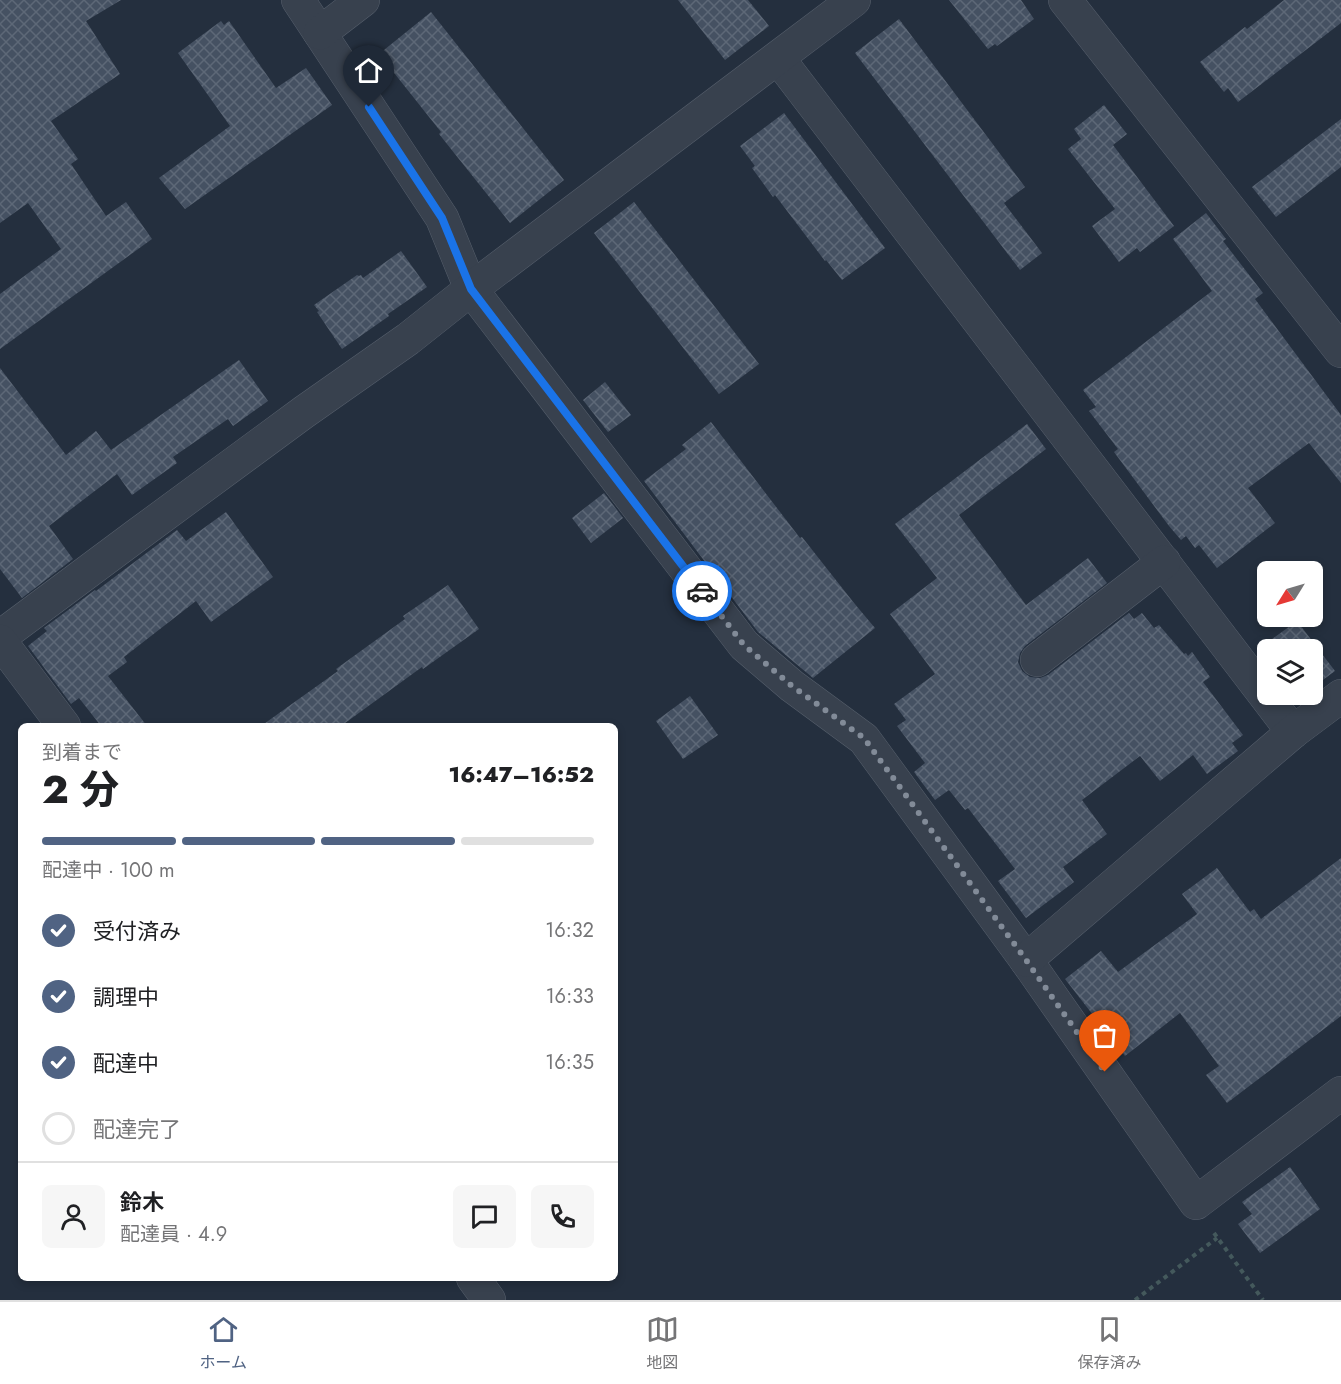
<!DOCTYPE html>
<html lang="ja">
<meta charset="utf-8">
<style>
:root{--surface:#fff;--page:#f6f6f6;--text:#202124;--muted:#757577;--line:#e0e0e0;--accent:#506383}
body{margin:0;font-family:Jost,"Noto Sans JP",sans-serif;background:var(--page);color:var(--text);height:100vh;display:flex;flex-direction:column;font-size:22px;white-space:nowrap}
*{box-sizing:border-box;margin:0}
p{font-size:20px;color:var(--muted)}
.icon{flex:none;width:33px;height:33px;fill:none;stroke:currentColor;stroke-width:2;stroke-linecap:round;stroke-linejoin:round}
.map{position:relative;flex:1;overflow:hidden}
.panel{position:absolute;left:18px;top:723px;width:600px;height:558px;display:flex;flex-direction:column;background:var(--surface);border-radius:9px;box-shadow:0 3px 9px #0003}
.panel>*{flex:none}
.needle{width:39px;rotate:233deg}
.tools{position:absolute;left:1257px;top:561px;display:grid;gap:12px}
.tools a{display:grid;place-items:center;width:66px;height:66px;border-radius:9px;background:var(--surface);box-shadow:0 3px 9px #0003;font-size:30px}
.pin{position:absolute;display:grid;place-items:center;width:51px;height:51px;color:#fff;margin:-62px -26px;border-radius:50% 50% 50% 0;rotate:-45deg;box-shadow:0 0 6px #0007}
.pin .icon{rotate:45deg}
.courier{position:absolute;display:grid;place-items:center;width:60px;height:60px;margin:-30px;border:4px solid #1a73e8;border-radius:50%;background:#fff;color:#222;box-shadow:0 2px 8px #0007}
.head em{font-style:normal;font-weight:800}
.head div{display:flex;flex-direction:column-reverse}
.head{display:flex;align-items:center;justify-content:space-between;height:102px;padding:0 24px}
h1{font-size:39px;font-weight:800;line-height:45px}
.bar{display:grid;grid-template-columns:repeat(4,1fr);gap:9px 6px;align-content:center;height:72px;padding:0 24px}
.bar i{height:8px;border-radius:4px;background:var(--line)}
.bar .active{background:var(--accent)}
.bar p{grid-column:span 4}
.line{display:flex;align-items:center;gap:15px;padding:0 24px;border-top:2px solid var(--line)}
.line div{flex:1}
.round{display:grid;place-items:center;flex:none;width:63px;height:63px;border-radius:9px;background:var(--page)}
ol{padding:0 24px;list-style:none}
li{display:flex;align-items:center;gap:18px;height:66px}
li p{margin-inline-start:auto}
li .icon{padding:6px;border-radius:50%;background:var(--accent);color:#fff;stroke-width:4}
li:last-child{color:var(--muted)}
li i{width:33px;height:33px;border:3px solid var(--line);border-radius:50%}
.dock{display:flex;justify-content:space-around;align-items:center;height:84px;border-top:2px solid var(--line);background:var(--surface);font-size:16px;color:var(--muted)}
.dock a{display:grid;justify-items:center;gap:3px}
.dock .active{color:var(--accent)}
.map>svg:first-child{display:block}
.building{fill:url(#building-cross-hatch)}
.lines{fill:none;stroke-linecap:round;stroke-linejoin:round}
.minor-casing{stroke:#565f6c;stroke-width:34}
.path{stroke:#44595c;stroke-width:4;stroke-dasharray:4.5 4.5;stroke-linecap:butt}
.minor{stroke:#38414e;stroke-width:33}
.done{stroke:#828b98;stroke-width:6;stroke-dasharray:0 10.8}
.route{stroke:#1a73e8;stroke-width:8}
</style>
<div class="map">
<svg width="1341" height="1300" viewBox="0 0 1341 1300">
<defs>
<pattern id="building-cross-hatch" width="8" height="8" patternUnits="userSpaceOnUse" patternTransform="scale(1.5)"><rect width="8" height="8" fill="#455162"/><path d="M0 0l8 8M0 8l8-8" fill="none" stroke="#5d6877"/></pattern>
</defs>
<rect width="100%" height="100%" fill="#242f3e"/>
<g class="building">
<polygon points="0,0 121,0 86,21 120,74 51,121 78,159 71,164 106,216 126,202 152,239 0,349 0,294 61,249 28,203 0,223"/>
<polygon points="678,0 748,0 769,26 725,60"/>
<polygon points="949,0 1021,0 1034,19 997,46 995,44 988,49"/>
<polygon points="1284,0 1341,0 1341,23 1238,102 1228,88 1224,92 1200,62 1245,27 1247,29"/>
<polygon points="431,12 564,180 510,223 439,134 441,132 379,54"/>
<polygon points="899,19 1025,187 1004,203 1042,253 1020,270 855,53"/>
<polygon points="221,21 224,25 229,21 276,88 306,68 332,105 185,209 159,178 230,126 178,53"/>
<polygon points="1104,105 1127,134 1113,145 1174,226 1140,252 1137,248 1119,262 1092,226 1115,209 1068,149 1081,139 1074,129"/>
<polygon points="784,113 885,248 842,280 826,260 825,261 775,195 773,197 752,168 755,166 740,146"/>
<polygon points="1341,119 1341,167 1276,217 1252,187"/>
<polygon points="634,202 759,364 719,394 594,233"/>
<polygon points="1206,213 1226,239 1223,241 1263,293 1255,299 1341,415 1341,483 1309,443 1248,488 1275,523 1217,568 1199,545 1195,548 1186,536 1181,540 1169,526 1114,452 1118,449 1089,411 1096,407 1083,390 1212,291 1173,239"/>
<polygon points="401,251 427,287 388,314 389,316 342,349 317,312 319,311 314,305 357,275 359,276 361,275 363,278"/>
<polygon points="239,360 268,401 233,426 228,419 173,457 177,463 132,495 117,474 49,526 73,559 22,598 0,569 0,368 66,455 96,431 111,450"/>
<polygon points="605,382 631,415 608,432 583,400"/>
<polygon points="711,422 800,538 802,537 854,603 875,628 813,678 758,632 644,481 686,449 682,445"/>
<polygon points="1027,424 1046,449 959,515 1026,605 1088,558 1107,583 1025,646 1020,653 1018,662 1022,671 1030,677 1040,678 1048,675 1129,613 1134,619 1142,613 1154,628 1159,625 1184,654 1186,653 1188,656 1192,652 1210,677 1203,682 1243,735 1232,743 1238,751 1207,774 1193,755 1160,781 1140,756 1082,800 1107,834 1063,867 1074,882 1026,918 998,881 1015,869 968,808 965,810 949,790 935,800 914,772 925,763 897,726 906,720 894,704 935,674 890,614 937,578 895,524"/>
<polygon points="604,493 623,518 591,543 572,518"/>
<polygon points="226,512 273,577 211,622 196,601 124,657 127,662 108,676 147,726 101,726 79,698 71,704 28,646 47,631 44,628 95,590 96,591 177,530 186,541"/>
<polygon points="448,585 479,629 423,669 422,667 341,726 261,726 338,671 336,669 405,619 403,616"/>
<polygon points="1297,621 1335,671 1312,688 1312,650 1269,650 1265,644"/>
<polygon points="690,696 718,735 683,759 656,721"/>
<polygon points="1341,858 1341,1016 1227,1103 1206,1075 1219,1066 1180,1013 1125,1056 1065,979 1101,951 1118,972 1197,914 1182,894 1217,868 1250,912 1254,909 1261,919"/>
<polygon points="1290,1167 1320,1209 1260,1253 1238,1224 1252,1214 1242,1202"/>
</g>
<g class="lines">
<defs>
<g id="minor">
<polyline points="298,0 442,218 471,289 744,645 792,686 864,739 1026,960 1196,1203 1341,1093"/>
<polyline points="1065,0 1341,351"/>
<polyline points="320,33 363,0"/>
<polyline points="778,58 1293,732"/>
<polyline points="0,637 137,535 304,412 408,339 471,289 854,0"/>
<polyline points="0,641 64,726"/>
<polyline points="1037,660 1164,562"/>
<polyline points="1026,960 1293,732 1341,696"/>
<polyline points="473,1278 489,1300"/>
</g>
</defs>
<use href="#minor" class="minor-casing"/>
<g class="path">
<polyline points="1214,1233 1263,1300"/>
<polyline points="1135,1300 1217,1238"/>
</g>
<use href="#minor" class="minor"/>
</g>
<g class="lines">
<polyline class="done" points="702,591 744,645 792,686 864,738 1026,960 1105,1072"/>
<polyline class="route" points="369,107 442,218 471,289 702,591"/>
</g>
</svg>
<div class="tools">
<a><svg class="needle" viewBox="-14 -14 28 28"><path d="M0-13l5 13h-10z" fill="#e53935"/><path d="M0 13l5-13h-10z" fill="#757577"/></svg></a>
<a><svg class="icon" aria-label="layers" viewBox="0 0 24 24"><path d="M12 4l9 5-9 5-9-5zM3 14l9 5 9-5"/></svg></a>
</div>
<div class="pin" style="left:1105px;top:1072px;background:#ea580c"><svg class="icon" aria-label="bag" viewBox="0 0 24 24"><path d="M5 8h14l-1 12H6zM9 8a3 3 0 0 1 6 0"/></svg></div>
<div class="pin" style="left:369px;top:107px;background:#1f2937"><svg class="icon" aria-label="home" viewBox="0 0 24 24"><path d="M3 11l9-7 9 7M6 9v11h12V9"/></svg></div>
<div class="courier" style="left:702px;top:591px"><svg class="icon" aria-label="car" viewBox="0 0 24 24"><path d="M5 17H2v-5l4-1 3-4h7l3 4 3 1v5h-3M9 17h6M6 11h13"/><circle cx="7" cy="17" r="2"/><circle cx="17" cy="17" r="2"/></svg></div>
<section class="panel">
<div class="head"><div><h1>2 分</h1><p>到着まで</p></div><em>16:47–16:52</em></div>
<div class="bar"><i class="active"></i><i class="active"></i><i class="active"></i><i></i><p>配達中 · 100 m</p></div>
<ol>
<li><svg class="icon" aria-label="check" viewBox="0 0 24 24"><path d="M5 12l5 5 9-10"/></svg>受付済み<p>16:32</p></li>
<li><svg class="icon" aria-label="check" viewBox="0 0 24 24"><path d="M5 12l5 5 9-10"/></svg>調理中<p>16:33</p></li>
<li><svg class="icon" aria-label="check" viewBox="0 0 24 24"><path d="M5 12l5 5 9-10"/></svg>配達中<p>16:35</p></li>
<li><i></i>配達完了</li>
</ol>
<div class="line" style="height:108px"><a class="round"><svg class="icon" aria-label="person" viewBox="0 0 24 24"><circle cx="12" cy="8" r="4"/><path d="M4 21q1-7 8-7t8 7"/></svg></a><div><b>鈴木</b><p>配達員 · 4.9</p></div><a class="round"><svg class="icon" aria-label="chat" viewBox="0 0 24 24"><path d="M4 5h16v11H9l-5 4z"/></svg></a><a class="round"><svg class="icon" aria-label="phone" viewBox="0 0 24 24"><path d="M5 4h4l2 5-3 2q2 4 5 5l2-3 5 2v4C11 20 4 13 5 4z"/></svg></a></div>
</section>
</div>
<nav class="dock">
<a class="active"><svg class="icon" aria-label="home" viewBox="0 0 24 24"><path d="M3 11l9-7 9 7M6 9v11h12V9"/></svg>ホーム</a>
<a><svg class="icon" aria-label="map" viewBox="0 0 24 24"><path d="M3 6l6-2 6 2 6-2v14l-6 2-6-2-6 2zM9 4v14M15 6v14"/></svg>地図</a>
<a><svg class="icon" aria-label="saved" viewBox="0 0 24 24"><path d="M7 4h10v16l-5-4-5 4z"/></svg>保存済み</a>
</nav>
